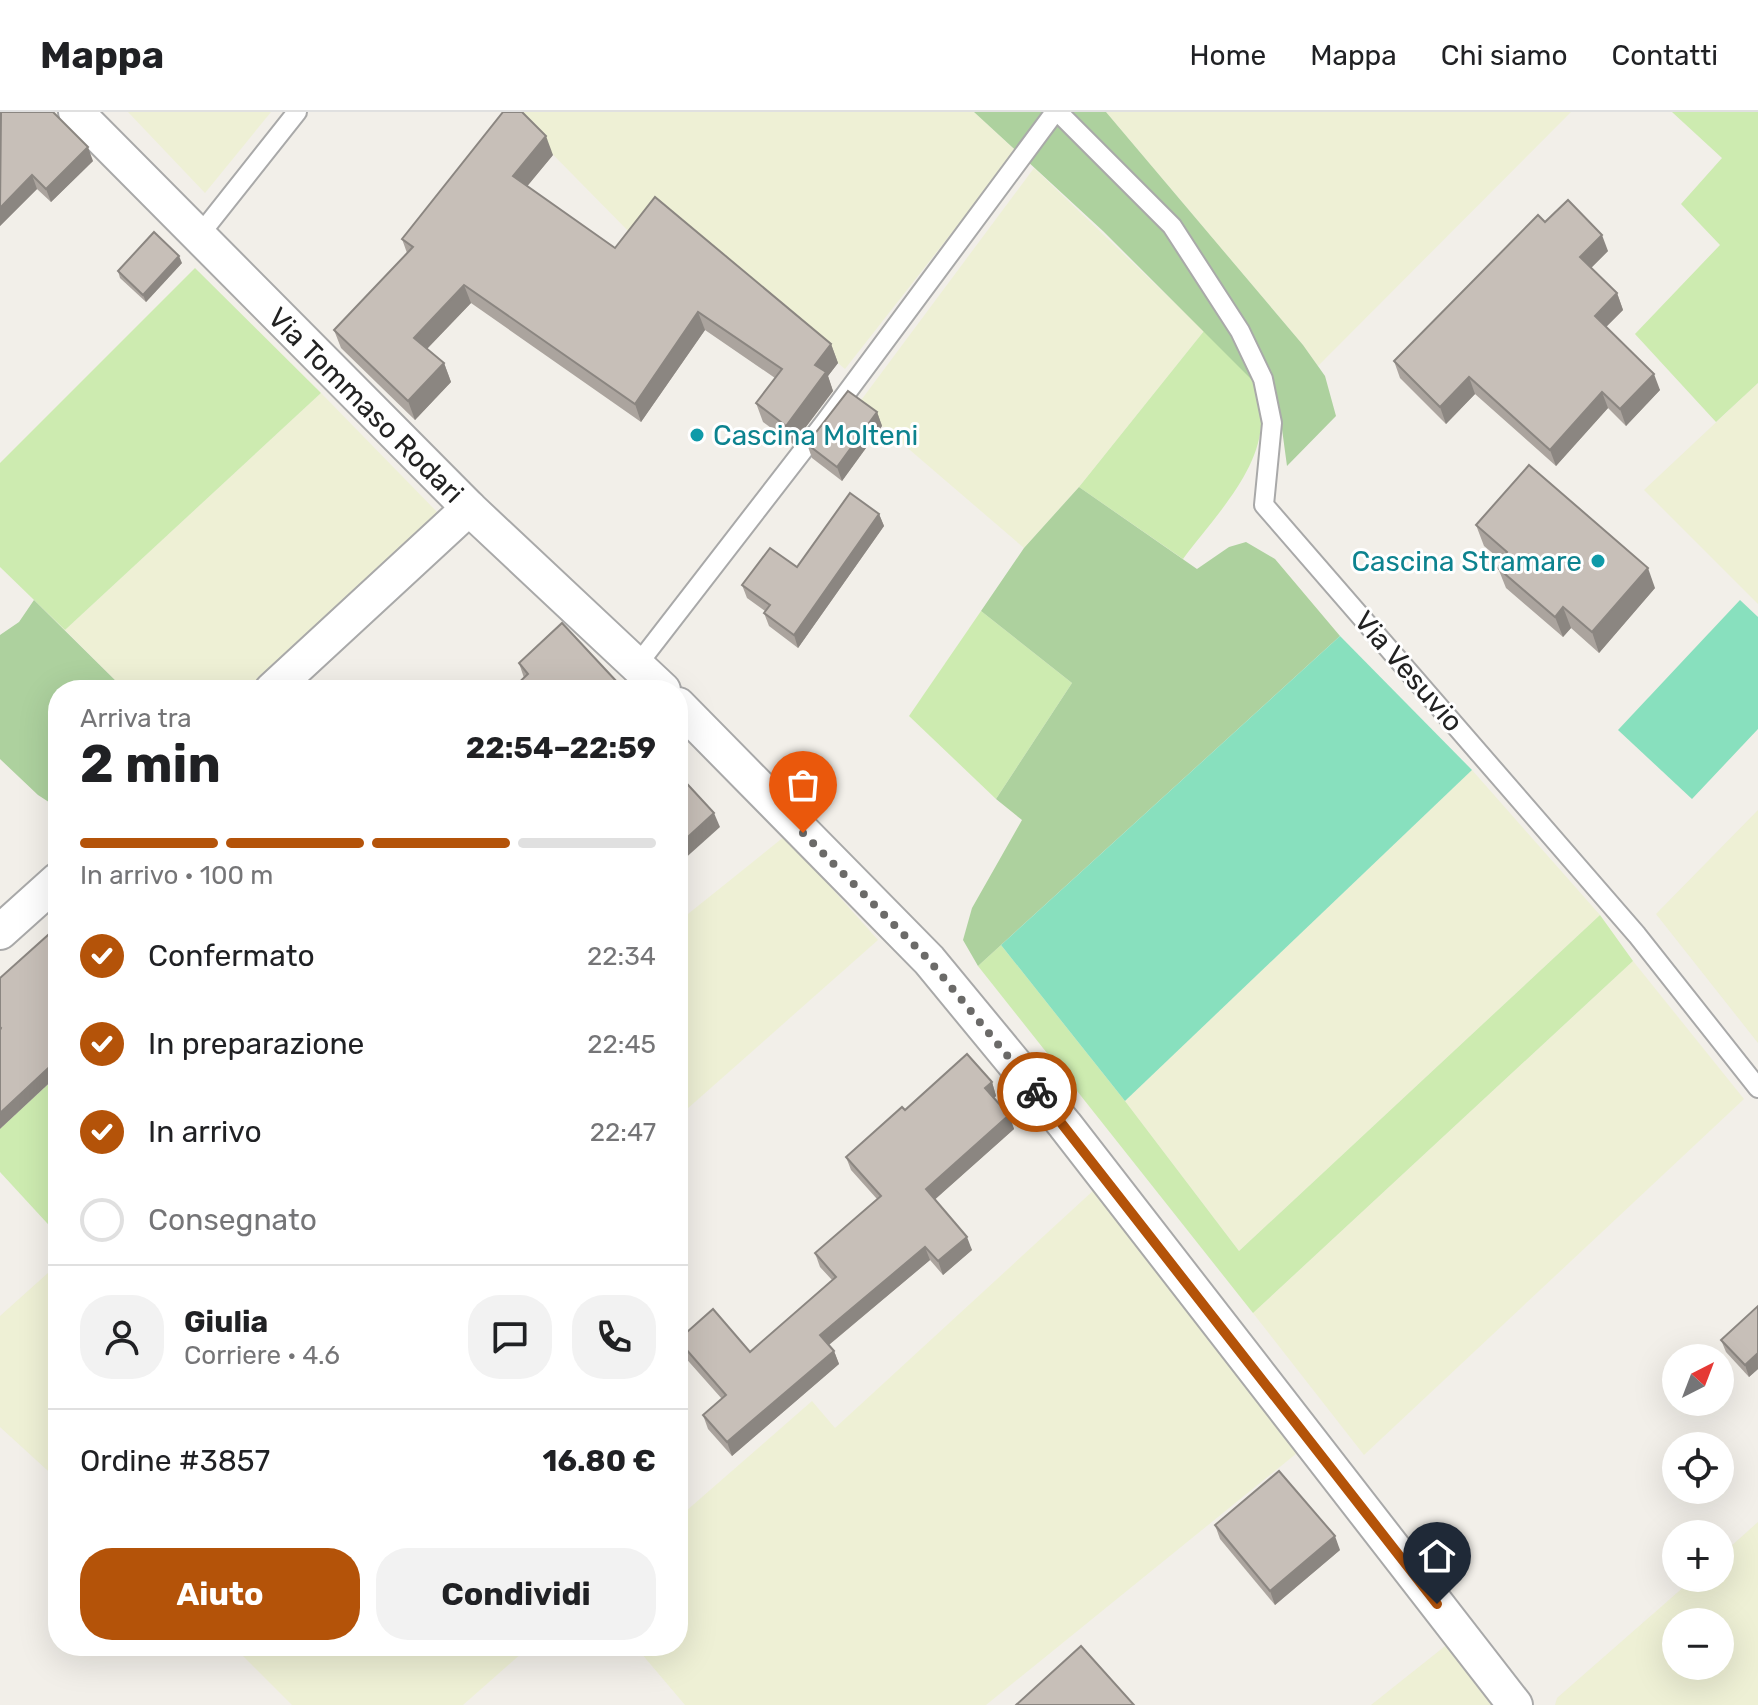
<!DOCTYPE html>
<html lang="it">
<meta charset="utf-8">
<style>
:root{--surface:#fff;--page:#f2f2f2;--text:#202124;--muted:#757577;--line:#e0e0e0;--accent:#b45309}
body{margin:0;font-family:Rubik,sans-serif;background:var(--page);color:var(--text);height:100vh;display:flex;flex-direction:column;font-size:30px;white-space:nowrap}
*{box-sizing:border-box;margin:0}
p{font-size:26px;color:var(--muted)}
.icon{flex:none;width:44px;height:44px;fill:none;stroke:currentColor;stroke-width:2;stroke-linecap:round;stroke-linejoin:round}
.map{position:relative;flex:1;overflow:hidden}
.drawer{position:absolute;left:48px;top:568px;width:640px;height:976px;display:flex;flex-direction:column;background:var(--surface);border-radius:32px;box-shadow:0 8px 32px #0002}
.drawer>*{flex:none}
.needle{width:52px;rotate:42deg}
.controls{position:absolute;left:1662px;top:1232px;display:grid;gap:16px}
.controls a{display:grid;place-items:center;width:72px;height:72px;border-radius:50%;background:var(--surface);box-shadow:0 8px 32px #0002;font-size:40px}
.pin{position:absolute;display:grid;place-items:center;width:68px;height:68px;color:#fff;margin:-82px -34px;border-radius:50% 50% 50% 0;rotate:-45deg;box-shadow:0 0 8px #0007}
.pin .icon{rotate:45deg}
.courier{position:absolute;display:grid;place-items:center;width:80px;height:80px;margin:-40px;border:6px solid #b45309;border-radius:50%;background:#fff;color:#222;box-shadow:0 2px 10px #0007}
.summary em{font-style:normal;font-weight:700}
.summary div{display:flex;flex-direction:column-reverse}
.summary{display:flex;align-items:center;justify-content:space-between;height:136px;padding:0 32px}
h1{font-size:52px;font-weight:700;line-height:60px}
.bar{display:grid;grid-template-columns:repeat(4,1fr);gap:12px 8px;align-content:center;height:96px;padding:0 32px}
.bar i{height:10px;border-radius:6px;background:var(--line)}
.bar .selected{background:var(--accent)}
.bar p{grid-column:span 4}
.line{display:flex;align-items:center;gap:20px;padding:0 32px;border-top:2px solid var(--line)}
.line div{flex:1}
.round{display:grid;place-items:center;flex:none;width:84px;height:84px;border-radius:32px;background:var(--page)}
ol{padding:0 32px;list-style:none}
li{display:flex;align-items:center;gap:24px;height:88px}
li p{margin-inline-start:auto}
li .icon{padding:8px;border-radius:50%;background:var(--accent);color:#fff;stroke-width:4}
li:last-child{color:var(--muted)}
li i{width:44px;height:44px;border:4px solid var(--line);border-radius:50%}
.cta{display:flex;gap:16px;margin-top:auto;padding:16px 32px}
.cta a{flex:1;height:92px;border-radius:32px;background:var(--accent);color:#fff;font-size:32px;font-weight:700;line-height:92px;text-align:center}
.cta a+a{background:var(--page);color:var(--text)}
header{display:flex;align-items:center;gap:48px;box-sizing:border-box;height:112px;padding:0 40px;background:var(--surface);border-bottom:2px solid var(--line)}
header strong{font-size:38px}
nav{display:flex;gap:44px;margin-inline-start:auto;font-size:28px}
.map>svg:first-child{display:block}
.farmland{fill:#eef0d5;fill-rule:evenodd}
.grass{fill:#cdebb0}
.forest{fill:#add19e}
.pitch{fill:#88e0be}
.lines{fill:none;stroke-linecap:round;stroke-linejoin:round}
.lane-casing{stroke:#a9a9a9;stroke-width:22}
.street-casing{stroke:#a9a9a9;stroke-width:38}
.lane{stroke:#fff;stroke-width:18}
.street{stroke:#fff;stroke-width:34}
.wall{fill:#aba49e}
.shaded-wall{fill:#8b8681}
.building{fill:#c7bfb8;stroke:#8b8681;stroke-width:2}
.done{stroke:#6b6a68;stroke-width:8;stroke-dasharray:0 14.4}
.route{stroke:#b45309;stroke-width:10}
.culture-dot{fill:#0f9aa8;stroke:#fff;stroke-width:3}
.labels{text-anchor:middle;stroke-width:6;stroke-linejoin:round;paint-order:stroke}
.street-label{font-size:28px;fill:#222;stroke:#fff}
.culture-label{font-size:28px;fill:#0d838f;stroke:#fff;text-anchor:start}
</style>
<header>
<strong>Mappa</strong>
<nav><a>Home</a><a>Mappa</a><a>Chi siamo</a><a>Contatti</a></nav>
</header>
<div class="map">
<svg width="1758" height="1593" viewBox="0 0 1758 1593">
<rect width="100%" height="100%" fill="#f2efe9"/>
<g class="farmland">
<polygon points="128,0 271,0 205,81"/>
<polygon points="511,0 974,0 1016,39 845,257 662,104 640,131"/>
<polygon points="1106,0 1571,0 1318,254 1303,233"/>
<polygon points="1034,56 1204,219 1079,375 1024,436 882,314 856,295"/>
<polygon points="1758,271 1758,492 1644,378"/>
<polygon points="321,281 441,404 328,515 255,578 125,578 65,518"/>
<polygon points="1472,658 1600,803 1239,1139 1125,989"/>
<polygon points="1758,698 1758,931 1656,802"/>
<polygon points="785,724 878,828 678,1005 678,810"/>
<polygon points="1633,849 1744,987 1364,1343 1253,1201"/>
<polygon points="1095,1077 1297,1341 986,1593 685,1593 635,1534 678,1534 678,1406 812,1289 835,1316"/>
<polygon points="58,1152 58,1368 0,1315 0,1204"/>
<path d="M1758 1410V1593H1555L1557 1586 1694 1466H1720V1444ZM1676 1510H1720V1554H1676Z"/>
<polygon points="1449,1531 1496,1593 1371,1593"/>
<polygon points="233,1534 530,1534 463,1593 292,1593"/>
</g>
<g class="grass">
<polygon points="1672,0 1758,0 1758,271 1716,310 1635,222 1720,133 1681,92 1722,46"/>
<polygon points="195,156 321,281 65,518 0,455 0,351"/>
<path d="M1204 219C1219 234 1240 249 1252 267 1255 272 1256 279 1258 285 1276 345 1216 402 1183 447L1079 375Z"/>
<polygon points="981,499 1072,571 996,687 909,604"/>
<polygon points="1600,803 1633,849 1253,1201 978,854 1001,833 1125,989 1239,1139"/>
<polygon points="58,963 58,1123 0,1060 0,1017"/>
</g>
<g class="forest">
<polygon points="974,0 1106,0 1303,233 1325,264 1336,304 1287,354 1279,295 1103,119"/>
<polygon points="1079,375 1197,457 1229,435 1246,430 1275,447 1340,524 978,854 963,828 972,796 1022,708 996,687 1072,571 981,499 1024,436"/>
<polygon points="34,488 125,578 58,578 58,696 38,683 0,647 0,523 19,510"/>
</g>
<g class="pitch">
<polygon points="1740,488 1758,505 1758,617 1692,687 1618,618"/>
<polygon points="1340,524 1472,658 1125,989 1001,833"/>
</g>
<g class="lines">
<defs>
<g id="lane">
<polyline points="1058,0 1172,114 1240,219 1263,267 1272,311 1264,393 1637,823 1758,976"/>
<polyline points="198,125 297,0"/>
<polyline points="638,552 825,310 1055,0"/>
</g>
<g id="street">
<polyline points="76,0 469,396 663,578"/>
<polyline points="272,578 469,396"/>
<polyline points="678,593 929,848 1065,1013 1515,1593"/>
<polyline points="0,820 58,768"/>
</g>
</defs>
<use href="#lane" class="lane-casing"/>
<use href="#street" class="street-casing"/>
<use href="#lane" class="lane"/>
<use href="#street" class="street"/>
</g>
<g class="wall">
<polygon points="0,1 93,49 51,90 37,77 0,114"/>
<polygon points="553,43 527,74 615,136 831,232 838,251 828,264 833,279 793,332 763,310 756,291 775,266 705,218 641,310 471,191 427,237 444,251 451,270 415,308 341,236 334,218 407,141 402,127"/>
<polygon points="1545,110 1608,139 1591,156 1617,181 1623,198 1606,215 1660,278 1626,314 1608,296 1556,354 1475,282 1446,312 1400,266 1394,249"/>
<polygon points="182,151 146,190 120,166 118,159"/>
<polygon points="877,300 882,314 842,369 812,346 807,332"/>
<polygon points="879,402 884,414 798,536 769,514 764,501 765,499 747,486 742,473 797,455"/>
<polygon points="1476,413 1655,476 1599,541 1571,516 1563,525 1506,476 1498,456 1502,449 1484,434"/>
<polygon points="519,551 620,578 524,566"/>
<polygon points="992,970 996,984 994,986 1009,1003 1014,1017 935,1087 972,1138 943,1163 930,1148 829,1233 834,1239 839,1252 732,1344 708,1317 703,1303 722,1287 682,1242 678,1230 750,1240 832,1168 820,1155 815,1141 877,1087 851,1058 846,1045 905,998"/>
<polygon points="1758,1194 1758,1257 1749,1265 1726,1240 1721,1228"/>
<polygon points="1215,1413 1340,1438 1275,1493 1220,1427"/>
</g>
<g class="shaded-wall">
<polygon points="546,24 553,43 520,83 513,64"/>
<polygon points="88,35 93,49 51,90 46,77"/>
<polygon points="32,63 37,77 0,114 0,96"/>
<polygon points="1602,123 1608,139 1586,161 1580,145"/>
<polygon points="179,144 182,151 146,190 143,183"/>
<polygon points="464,173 471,191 420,244 414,226"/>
<polygon points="1617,181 1623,198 1601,220 1595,204"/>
<polygon points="698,200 705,218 641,310 635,292"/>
<polygon points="831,232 838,251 828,264 833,279 793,332 786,314 815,253"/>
<polygon points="444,251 451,270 415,308 408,289"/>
<polygon points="1654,262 1660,278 1626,314 1620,297"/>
<polygon points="1469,265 1475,282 1446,312 1440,295"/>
<polygon points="1602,280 1608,296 1556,354 1550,338"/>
<polygon points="877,300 882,314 842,369 837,355"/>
<polygon points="879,402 884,414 798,536 794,523"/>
<polygon points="1648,456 1655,476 1599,541 1592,520"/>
<polygon points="1563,495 1571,516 1563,525 1555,505"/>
<polygon points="618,571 620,578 610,578"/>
<polygon points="714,701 720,715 681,750 678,741 678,734"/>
<polygon points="58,947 58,963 0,1017 0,1001"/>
<polygon points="992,970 996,984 990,990 985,976"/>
<polygon points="1009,1003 1014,1017 931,1091 926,1077"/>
<polygon points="967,1125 972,1138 943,1163 938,1149"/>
<polygon points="925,1135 930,1148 825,1236 820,1223"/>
<polygon points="834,1239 839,1252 732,1344 727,1330"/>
<polygon points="1758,1241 1758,1257 1749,1265 1745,1253"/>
<polygon points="1335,1424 1340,1438 1275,1493 1270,1479"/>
</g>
<g class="building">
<polygon points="1,0 53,0 88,35 46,77 32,63 0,96"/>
<polygon points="503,0 522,0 546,24 513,64 615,136 655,85 831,232 815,253 826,260 786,314 756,291 782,257 698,200 635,292 464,173 414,226 444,251 408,289 334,218 413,135 402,127"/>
<polygon points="1568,88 1602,123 1580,145 1617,181 1595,204 1654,262 1620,297 1602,280 1550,338 1469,265 1440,295 1394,249 1538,103 1545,110"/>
<polygon points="154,120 179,144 143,183 118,159"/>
<polygon points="848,279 877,300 837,355 807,332"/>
<polygon points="1529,353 1648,456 1592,520 1563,495 1555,505 1498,456 1507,440 1476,413"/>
<polygon points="850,381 879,402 794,523 764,501 770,493 742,473 770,436 797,455"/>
<polygon points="562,511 618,571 610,578 511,578 528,562 519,551"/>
<polygon points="678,662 714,701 678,734"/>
<polygon points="57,815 58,816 58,947 0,1001 0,918 1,916 0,915 0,866"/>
<polygon points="967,942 992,970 985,976 1009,1003 926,1077 967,1125 938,1149 925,1135 820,1223 834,1239 727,1330 703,1303 726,1283 678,1228 713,1197 750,1240 836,1165 815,1141 881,1084 846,1045 902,995 905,998"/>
<polygon points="1758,1194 1758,1241 1745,1253 1721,1228"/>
<polygon points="1279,1359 1335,1424 1270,1479 1215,1413"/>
<polygon points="1081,1534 1134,1593 1016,1593"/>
</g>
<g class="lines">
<polyline class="done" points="803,721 929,848 1037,980"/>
<polyline class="route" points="1037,980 1437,1492"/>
</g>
<g class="culture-dot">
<circle cx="697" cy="323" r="8"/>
<circle cx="1598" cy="449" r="8"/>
</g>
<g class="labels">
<g class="street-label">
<text transform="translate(366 293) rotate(45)" y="10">Via Tommaso Rodari</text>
<text transform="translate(1409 559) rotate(49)" y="10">Via Vesuvio</text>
</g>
<g class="culture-label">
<text x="713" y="333">Cascina Molteni</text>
<text x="1582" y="459" text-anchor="end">Cascina Stramare</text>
</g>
</g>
</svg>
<div class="controls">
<a><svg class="needle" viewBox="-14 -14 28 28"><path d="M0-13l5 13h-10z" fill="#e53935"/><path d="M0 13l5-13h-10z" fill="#757577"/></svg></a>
<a><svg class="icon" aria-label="locate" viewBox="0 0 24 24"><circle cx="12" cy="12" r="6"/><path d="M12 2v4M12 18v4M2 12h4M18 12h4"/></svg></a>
<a>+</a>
<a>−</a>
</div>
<div class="pin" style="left:803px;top:721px;background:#ea580c"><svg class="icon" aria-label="bag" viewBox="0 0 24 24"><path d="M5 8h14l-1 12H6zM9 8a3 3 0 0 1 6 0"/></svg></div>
<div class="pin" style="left:1437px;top:1492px;background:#1f2937"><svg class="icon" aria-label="home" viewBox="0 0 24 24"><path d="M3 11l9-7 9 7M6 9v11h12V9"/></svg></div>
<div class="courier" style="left:1037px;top:980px"><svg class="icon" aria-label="bike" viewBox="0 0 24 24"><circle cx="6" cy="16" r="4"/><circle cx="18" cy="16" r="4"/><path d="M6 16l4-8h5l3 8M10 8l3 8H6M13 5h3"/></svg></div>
<section class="drawer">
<div class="summary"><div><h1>2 min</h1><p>Arriva tra</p></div><em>22:54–22:59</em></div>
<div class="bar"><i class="selected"></i><i class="selected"></i><i class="selected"></i><i></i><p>In arrivo · 100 m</p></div>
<ol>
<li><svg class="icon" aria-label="check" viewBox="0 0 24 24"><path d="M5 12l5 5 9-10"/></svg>Confermato<p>22:34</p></li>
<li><svg class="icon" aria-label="check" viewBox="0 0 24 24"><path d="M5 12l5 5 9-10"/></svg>In preparazione<p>22:45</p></li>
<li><svg class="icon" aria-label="check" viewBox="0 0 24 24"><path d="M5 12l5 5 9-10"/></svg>In arrivo<p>22:47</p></li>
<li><i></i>Consegnato</li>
</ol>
<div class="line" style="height:144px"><a class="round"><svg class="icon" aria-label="person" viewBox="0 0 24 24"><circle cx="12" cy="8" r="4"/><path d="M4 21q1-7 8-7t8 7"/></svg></a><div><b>Giulia</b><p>Corriere · 4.6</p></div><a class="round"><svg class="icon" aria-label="chat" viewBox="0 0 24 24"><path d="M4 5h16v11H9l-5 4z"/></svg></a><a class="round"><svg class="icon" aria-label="phone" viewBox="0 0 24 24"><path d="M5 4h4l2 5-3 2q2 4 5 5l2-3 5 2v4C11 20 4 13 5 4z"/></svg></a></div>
<div class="line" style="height:104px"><div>Ordine #3857</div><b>16.80 €</b></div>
<div class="cta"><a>Aiuto</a><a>Condividi</a></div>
</section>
</div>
